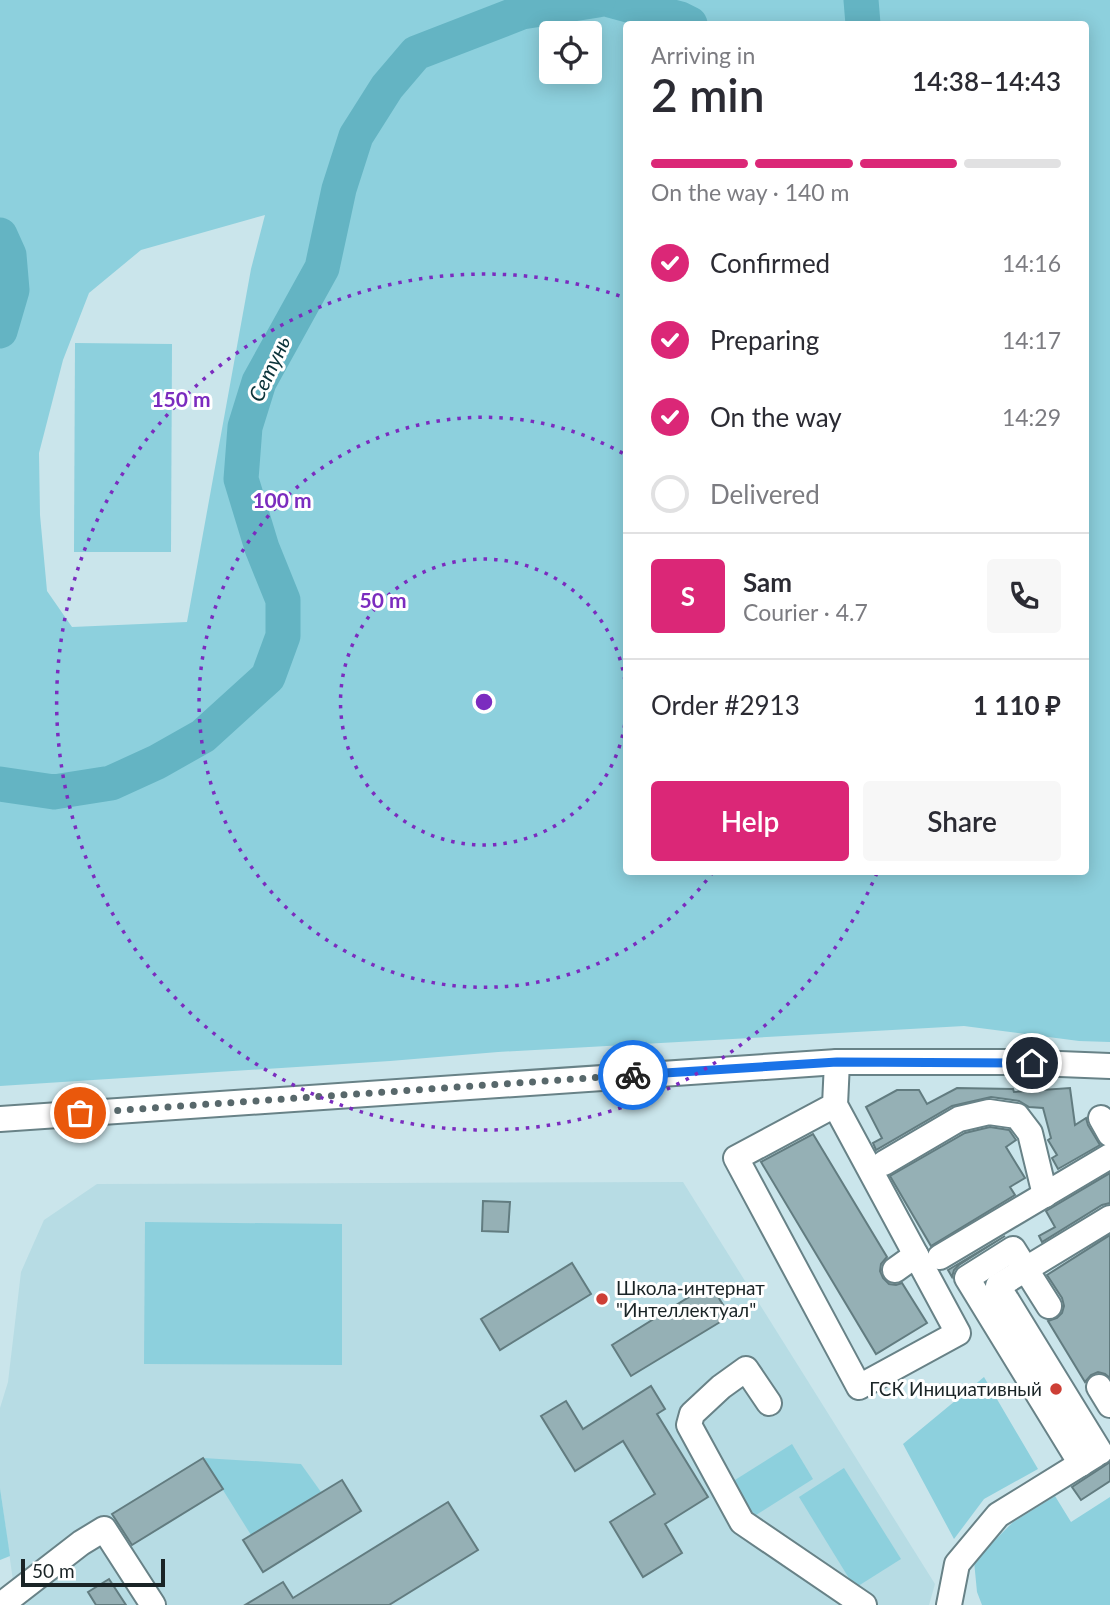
<!DOCTYPE html>
<meta charset="utf-8">
<style>
:root{--surface:#fff;--page:#f7f7f7;--text:#2b2b33;--muted:#7c7c81;--line:#e1e1e2;--accent:#db2777}
body{margin:0;font-family:Lato,sans-serif;background:var(--page);color:var(--text);height:100vh;display:flex;flex-direction:column;font-size:26px;white-space:nowrap}
*{box-sizing:border-box;margin:0}
p{font-size:23px;color:var(--muted)}
.icon{flex:none;width:38px;height:38px;fill:none;stroke:currentColor;stroke-width:2;stroke-linecap:round;stroke-linejoin:round}
.map{position:relative;flex:1;overflow:hidden}
.panel{position:absolute;left:623px;top:21px;width:466px;height:854px;display:flex;flex-direction:column;background:var(--surface);border-radius:7px;box-shadow:0 4px 18px #0003}
.panel>*{flex:none}
.controls{position:absolute;left:539px;top:21px;display:grid;gap:14px}
.controls a{display:grid;place-items:center;width:63px;height:63px;border-radius:7px;background:var(--surface);box-shadow:0 4px 18px #0003;font-size:35px}
.scale{position:absolute;left:21px;bottom:18px;width:144px;box-sizing:border-box;padding-left:7px;border:4px solid #1a2426;border-top:0;font-size:19px;line-height:24px;white-space:nowrap;color:#1a2426;-webkit-text-stroke:5px #fff;paint-order:stroke}
.pin{position:absolute;display:grid;place-items:center;width:60px;height:60px;color:#fff;margin:-30px;border:4px solid #fff;border-radius:50%;box-shadow:0 2px 7px #0007}
.courier{position:absolute;display:grid;place-items:center;width:70px;height:70px;margin:-35px;border:5px solid #1a73e8;border-radius:50%;background:#fff;color:#222;box-shadow:0 2px 9px #0007}
.summary em{font-style:normal;font-weight:600}
.summary div{display:flex;flex-direction:column-reverse}
.summary{display:flex;align-items:center;justify-content:space-between;height:119px;padding:0 28px}
h1{font-size:46px;font-weight:600;line-height:52px}
.bar{display:grid;grid-template-columns:repeat(4,1fr);gap:10px 7px;align-content:center;height:84px;padding:0 28px}
.bar i{height:9px;border-radius:5px;background:var(--line)}
.bar .on{background:var(--accent)}
.bar p{grid-column:span 4}
.line{display:flex;align-items:center;gap:18px;padding:0 28px;border-top:2px solid var(--line)}
.line div{flex:1}
.round{display:grid;place-items:center;flex:none;width:74px;height:74px;border-radius:7px;background:var(--page)}
ol{padding:0 28px;list-style:none}
li{display:flex;align-items:center;gap:21px;height:77px}
li p{margin-inline-start:auto}
li .icon{padding:7px;border-radius:50%;background:var(--accent);color:#fff;stroke-width:4}
li:last-child{color:var(--muted)}
li i{width:38px;height:38px;border:4px solid var(--line);border-radius:50%}
.primary-button{display:flex;gap:14px;margin-top:auto;padding:14px 28px}
.primary-button a{flex:1;height:80px;border-radius:7px;background:var(--accent);color:#fff;font-size:28px;font-weight:600;line-height:80px;text-align:center}
.primary-button a+a{background:var(--page);color:var(--text)}
.map>svg:first-child{display:block}
.built{fill:#b7dce4}
.green{fill:#8dd0dd;fill-rule:evenodd}
.lines{fill:none;stroke-linecap:round;stroke-linejoin:round}
.river{stroke:#64b4c3;stroke-width:35}
.building{fill:#95b0b5;stroke:#627c80;stroke-width:2}
.minor-casing{stroke:#688287;stroke-width:28}
.minor{stroke:#fff;stroke-width:24}
.done{stroke:#58686b;stroke-width:7;stroke-dasharray:0 12.6}
.route{stroke:#1a73e8;stroke-width:9}
.ring{fill:none;stroke:#7b2cbf;stroke-width:3.5;stroke-dasharray:3.5 7}
.poi-dot{fill:#cd3f36;stroke:#fff;stroke-width:2.5}
.labels{text-anchor:middle;stroke-width:6;stroke-linejoin:round;paint-order:stroke}
.poi-label{font-size:19px;fill:#1a2426;stroke:#fff;text-anchor:start}
.water-label{font-size:21px;font-style:italic;fill:#0b333a;stroke:#fff}
.centre{fill:#7b2cbf;stroke:#fff;stroke-width:3.5}
.ring-label{font-size:21px;text-anchor:middle;font-weight:bold;fill:#7b2cbf;stroke:#fff;stroke-width:6;stroke-linejoin:round;paint-order:stroke}
</style>
<div class="map">
<svg width="1110" height="1605" viewBox="0 0 1110 1605">
<rect width="100%" height="100%" fill="#cae5eb"/>
<polygon class="built" points="683,1182 935,1584 929,1605 19,1605 15,1595 0,1488 0,1408 8,1382 21,1272 44,1220 97,1184"/>
<g class="green">
<path d="M0 0H1110V1042L1079 1041 964 1026 498 1052 390 1061 0 1086ZM626 24H1085V872H626ZM551 33H590V72H551ZM265 215 251 269 187 622 72 627 47 591 40 515 39 453 63 360 89 293 141 250Z"/>
<polygon points="75,343 172,344 171,552 74,552"/>
<polygon points="145,1222 342,1224 342,1365 144,1364"/>
<polygon points="984,1377 1038,1469 984,1499 954,1539 903,1444"/>
<polygon points="792,1444 813,1479 748,1520 727,1485"/>
<polygon points="203,1458 301,1464 321,1492 251,1535"/>
<polygon points="844,1468 901,1559 855,1588 799,1497"/>
<polygon points="0,1488 10,1556 0,1560"/>
<polygon points="1055,1496 1071,1522 1110,1497 1110,1605 982,1605 977,1592 974,1561 1013,1522"/>
</g>
<g class="lines">
<g class="river">
<polyline points="610,0 680,19 690,24"/>
<polyline points="861,0 863,24"/>
<polyline points="0,235 9,255 12,290 0,331"/>
<polyline points="0,784 54,792 111,783 157,762 203,736 268,677 283,636 283,600 262,548 241,479 245,427 259,382 322,268 339,189 356,136 387,87 416,53 522,12 598,0"/>
</g>
</g>
<g class="building">
<polygon points="957,1088 1013,1089 1014,1092 1070,1088 1075,1125 1086,1118 1088,1125 1100,1145 1058,1169 1052,1158 1057,1155 1048,1140 1051,1138 1043,1108 1029,1107 1019,1101 991,1097 952,1106 876,1150 873,1143 882,1138 866,1107 897,1090 919,1090 927,1104"/>
<polygon points="990,1127 1009,1130 1016,1140 1006,1147 1025,1178 1010,1187 1015,1195 931,1246 890,1176 965,1133"/>
<polygon points="813,1134 887,1257 881,1264 880,1271 883,1278 889,1284 896,1285 902,1283 927,1323 876,1354 761,1162"/>
<polygon points="1110,1173 1110,1203 1102,1205 1042,1242 1039,1236 1055,1227 1046,1211"/>
<polygon points="483,1201 510,1202 508,1232 482,1231"/>
<polygon points="1110,1235 1110,1378 1105,1374 1098,1372 1091,1375 1085,1382 1048,1321 1057,1318 1062,1313 1064,1306 1062,1298 1047,1275"/>
<polygon points="1005,1236 959,1265 954,1270 952,1277 948,1270"/>
<polygon points="572,1263 591,1294 500,1350 481,1319"/>
<polygon points="710,1284 730,1316 631,1376 612,1345"/>
<polygon points="651,1386 665,1409 657,1414 708,1497 665,1524 682,1553 643,1577 610,1522 655,1494 623,1441 575,1471 541,1416 566,1401 583,1429"/>
<polygon points="203,1458 223,1489 132,1545 112,1514"/>
<polygon points="1110,1462 1110,1481 1081,1500 1072,1487"/>
<polygon points="342,1480 361,1511 263,1572 243,1540"/>
<polygon points="448,1502 478,1550 389,1605 245,1605 283,1582 293,1598"/>
<polygon points="109,1579 126,1605 96,1605 88,1592"/>
</g>
<g class="lines">
<defs>
<g id="minor">
<polyline points="835,1105 958,1333 859,1387 736,1158 835,1105 837,1062"/>
<polyline points="1101,1118 1110,1134"/>
<polyline points="0,1119 837,1062 1011,1062 1110,1066"/>
<polyline points="884,1163 959,1119 989,1112 1017,1116 1030,1133 1045,1195"/>
<polyline points="940,1257 1110,1156"/>
<polyline points="895,1270 916,1255"/>
<polyline points="1049,1306 1013,1249 967,1278 1081,1464"/>
<polyline points="1099,1387 1110,1405"/>
<polyline points="769,1403 746,1369 721,1387 692,1414 689,1425 742,1522 864,1605"/>
<polyline points="1100,1452 998,1286 1110,1218"/>
<polyline points="1,1605 81,1543 104,1529 153,1605"/>
<polyline points="949,1605 957,1564 998,1515 1095,1455"/>
</g>
</defs>
<use href="#minor" class="minor-casing"/>
<use href="#minor" class="minor"/>
</g>
<g class="lines">
<polyline class="done" points="80,1113 633,1075"/>
<polyline class="route" points="633,1075 837,1062 1032,1063"/>
</g>
<g class="ring">
<path d="M626 714A143 143 0 1 1 626 690"/>
<path d="M713 872A285 285 0 1 1 624 454"/>
<path d="M877 873A428 428 0 1 1 623 297"/>
</g>
<g class="poi-dot">
<circle cx="602" cy="1299" r="7"/>
<circle cx="1056" cy="1389" r="7"/>
</g>
<g class="labels">
<g class="poi-label">
<text x="616" y="1295">Школа-интернат<tspan x="616" dy="22">"Интеллектуал"</tspan></text>
<text x="1042" y="1396" text-anchor="end">ГСК Инициативный</text>
</g>
<g class="water-label">
<text transform="translate(270 369) rotate(-65)" y="7">Сетунь</text>
</g>
</g>
<circle cx="484" cy="702" r="10" class="centre"/>
<g class="ring-label">
<text x="181" y="407">150 m</text>
<text x="282" y="508">100 m</text>
<text x="383" y="608">50 m</text>
</g>
</svg>
<div class="controls">
<a><svg class="icon" aria-label="locate" viewBox="0 0 24 24"><circle cx="12" cy="12" r="6"/><path d="M12 2v4M12 18v4M2 12h4M18 12h4"/></svg></a>
</div>
<div class="scale">50 m</div>
<div class="pin" style="left:80px;top:1113px;background:#ea580c"><svg class="icon" aria-label="bag" viewBox="0 0 24 24"><path d="M5 8h14l-1 12H6zM9 8a3 3 0 0 1 6 0"/></svg></div>
<div class="pin" style="left:1032px;top:1063px;background:#1f2937"><svg class="icon" aria-label="home" viewBox="0 0 24 24"><path d="M3 11l9-7 9 7M6 9v11h12V9"/></svg></div>
<div class="courier" style="left:633px;top:1075px"><svg class="icon" aria-label="bike" viewBox="0 0 24 24"><circle cx="6" cy="16" r="4"/><circle cx="18" cy="16" r="4"/><path d="M6 16l4-8h5l3 8M10 8l3 8H6M13 5h3"/></svg></div>
<section class="panel">
<div class="summary"><div><h1>2 min</h1><p>Arriving in</p></div><em>14:38–14:43</em></div>
<div class="bar"><i class="on"></i><i class="on"></i><i class="on"></i><i></i><p>On the way · 140 m</p></div>
<ol>
<li><svg class="icon" aria-label="check" viewBox="0 0 24 24"><path d="M5 12l5 5 9-10"/></svg>Confirmed<p>14:16</p></li>
<li><svg class="icon" aria-label="check" viewBox="0 0 24 24"><path d="M5 12l5 5 9-10"/></svg>Preparing<p>14:17</p></li>
<li><svg class="icon" aria-label="check" viewBox="0 0 24 24"><path d="M5 12l5 5 9-10"/></svg>On the way<p>14:29</p></li>
<li><i></i>Delivered</li>
</ol>
<div class="line" style="height:126px"><b class="round" style="background:var(--accent);color:#fff">S</b><div><b>Sam</b><p>Courier · 4.7</p></div><a class="round"><svg class="icon" aria-label="phone" viewBox="0 0 24 24"><path d="M5 4h4l2 5-3 2q2 4 5 5l2-3 5 2v4C11 20 4 13 5 4z"/></svg></a></div>
<div class="line" style="height:91px"><div>Order #2913</div><b>1 110 ₽</b></div>
<div class="primary-button"><a>Help</a><a>Share</a></div>
</section>
</div>
